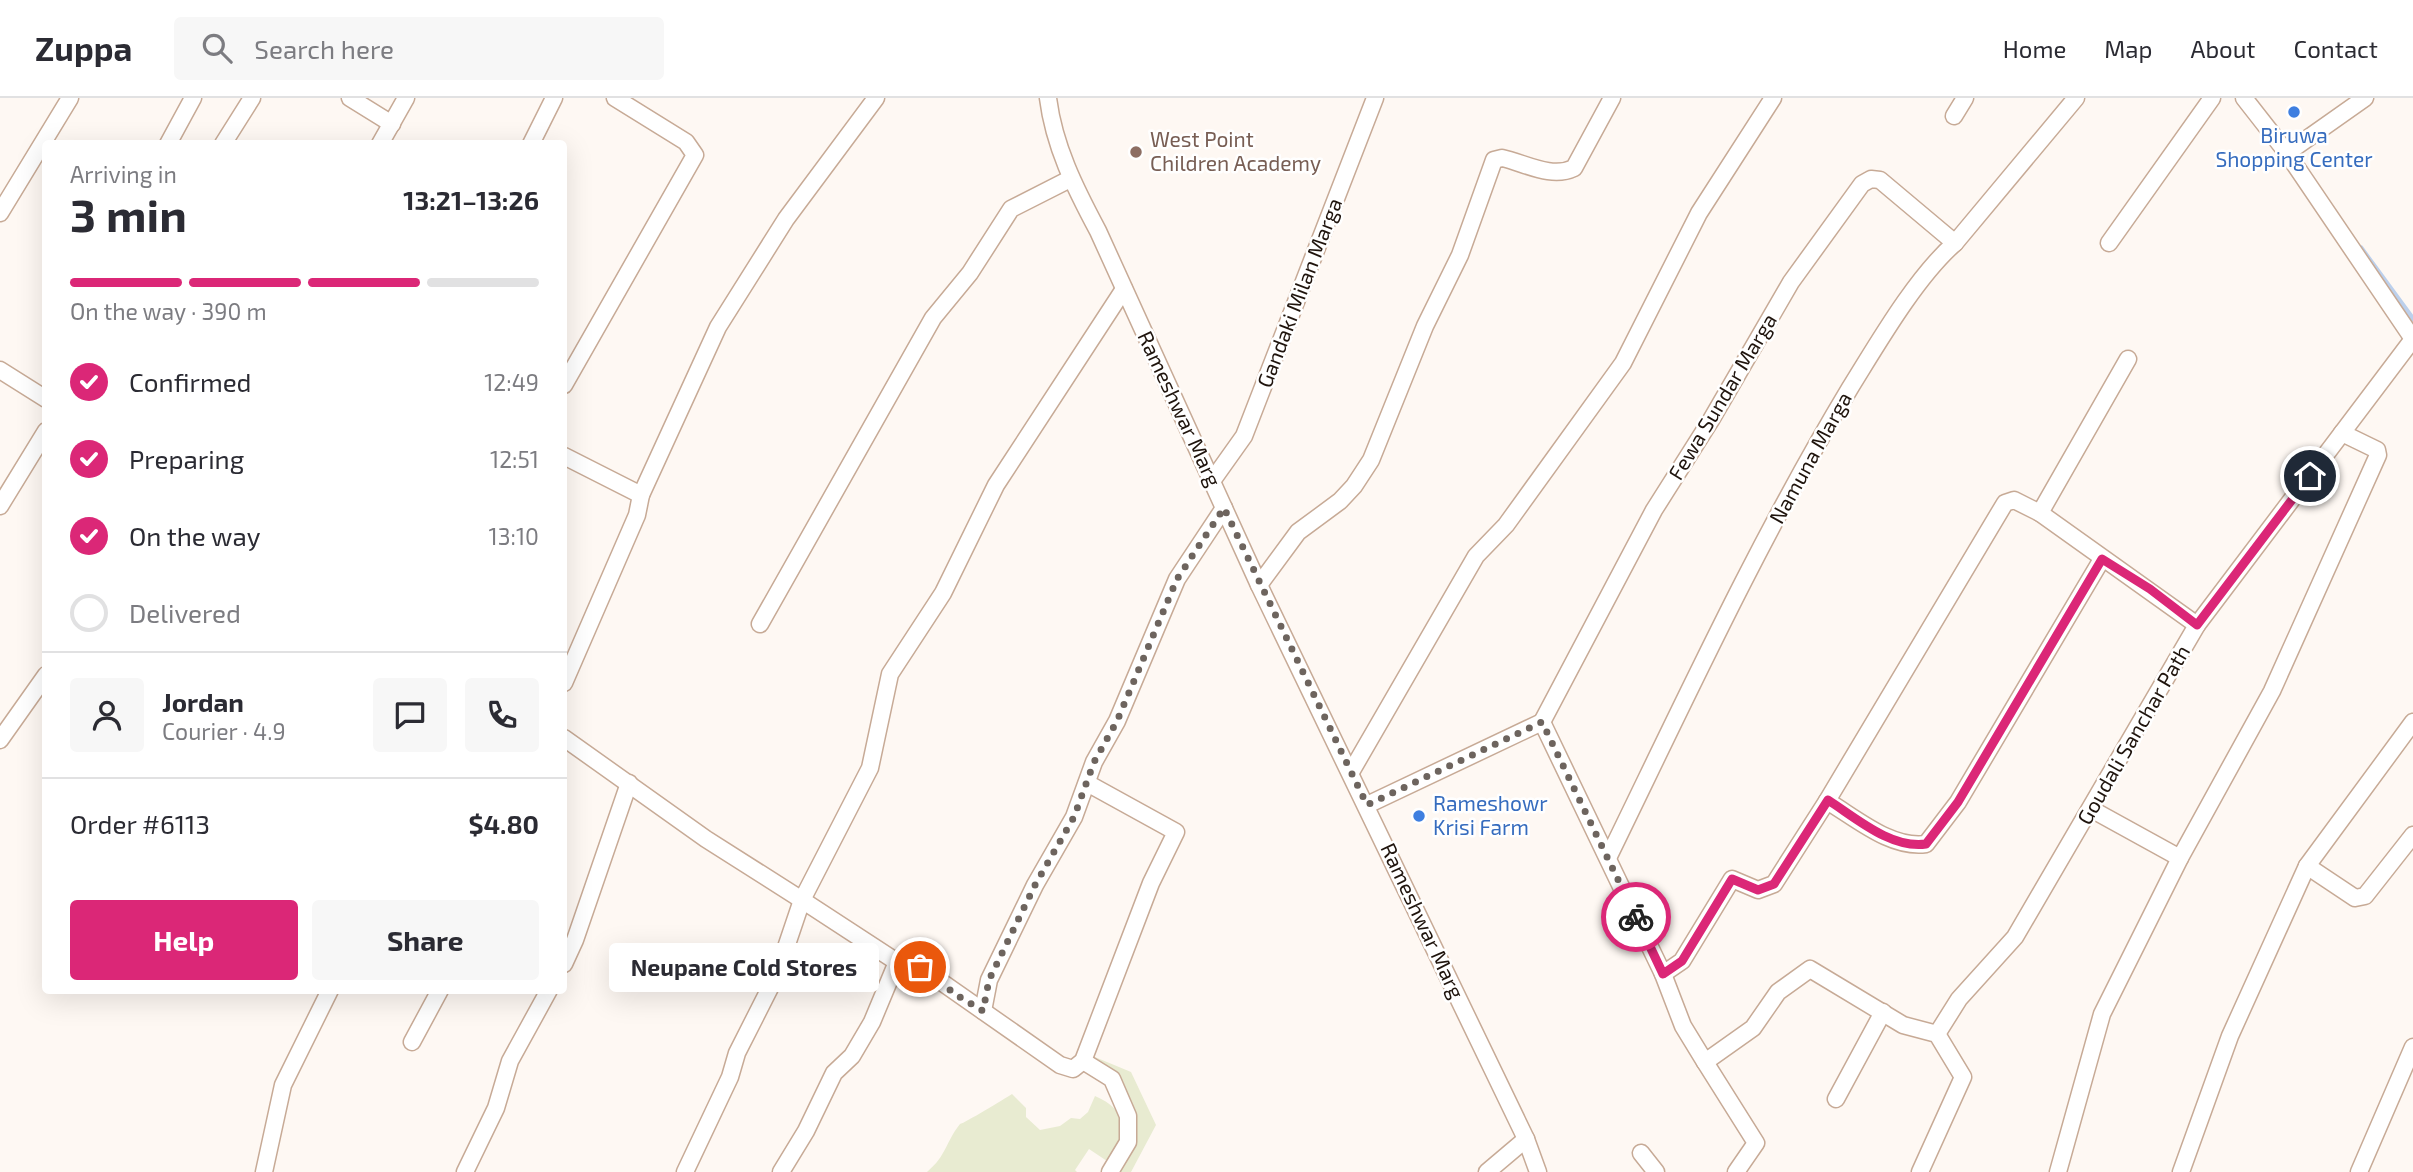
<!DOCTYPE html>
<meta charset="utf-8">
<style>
:root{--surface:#fff;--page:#f7f7f7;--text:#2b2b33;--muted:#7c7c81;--line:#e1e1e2;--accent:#db2777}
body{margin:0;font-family:"Exo 2",sans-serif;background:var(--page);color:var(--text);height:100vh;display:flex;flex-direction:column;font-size:26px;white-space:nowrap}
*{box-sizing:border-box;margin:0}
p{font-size:23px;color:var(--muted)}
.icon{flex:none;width:38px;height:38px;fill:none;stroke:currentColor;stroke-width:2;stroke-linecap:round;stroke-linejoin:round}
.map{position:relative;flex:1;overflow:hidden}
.drawer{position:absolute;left:42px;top:42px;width:525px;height:854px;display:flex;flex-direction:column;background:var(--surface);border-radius:7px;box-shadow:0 7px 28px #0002}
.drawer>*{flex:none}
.pin{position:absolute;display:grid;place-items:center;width:60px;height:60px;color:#fff;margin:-30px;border:4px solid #fff;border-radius:50%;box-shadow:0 2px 7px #0007}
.courier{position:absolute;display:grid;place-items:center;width:70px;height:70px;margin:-35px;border:5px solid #db2777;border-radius:50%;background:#fff;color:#222;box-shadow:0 2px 9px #0007}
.bubble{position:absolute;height:49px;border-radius:7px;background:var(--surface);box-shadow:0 7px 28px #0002;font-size:23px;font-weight:700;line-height:49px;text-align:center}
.summary em{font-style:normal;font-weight:700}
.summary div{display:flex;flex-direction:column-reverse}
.summary{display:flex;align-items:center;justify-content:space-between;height:119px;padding:0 28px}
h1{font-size:46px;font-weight:700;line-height:52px}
.bar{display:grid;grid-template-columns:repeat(4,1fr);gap:10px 7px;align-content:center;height:84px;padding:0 28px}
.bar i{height:9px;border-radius:5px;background:var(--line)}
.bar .on{background:var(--accent)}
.bar p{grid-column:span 4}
.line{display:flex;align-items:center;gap:18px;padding:0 28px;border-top:2px solid var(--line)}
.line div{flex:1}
.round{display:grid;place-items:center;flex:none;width:74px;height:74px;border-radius:7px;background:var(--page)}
ol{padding:0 28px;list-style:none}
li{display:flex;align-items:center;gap:21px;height:77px}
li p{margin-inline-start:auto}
li .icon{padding:7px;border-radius:50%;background:var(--accent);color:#fff;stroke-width:4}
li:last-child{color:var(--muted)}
li i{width:38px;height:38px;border:4px solid var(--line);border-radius:50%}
.action{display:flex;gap:14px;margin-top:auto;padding:14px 28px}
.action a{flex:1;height:80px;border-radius:7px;background:var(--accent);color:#fff;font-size:28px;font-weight:700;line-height:80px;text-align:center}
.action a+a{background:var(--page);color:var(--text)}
header{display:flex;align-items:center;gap:42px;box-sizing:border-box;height:98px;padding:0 35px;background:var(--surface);border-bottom:2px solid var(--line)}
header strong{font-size:33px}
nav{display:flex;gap:38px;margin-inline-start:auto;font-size:24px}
.search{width:490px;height:63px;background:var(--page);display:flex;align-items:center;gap:18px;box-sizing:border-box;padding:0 24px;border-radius:7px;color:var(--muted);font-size:26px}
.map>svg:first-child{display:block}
.green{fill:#e8ebd1}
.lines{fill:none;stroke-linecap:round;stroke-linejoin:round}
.stream{stroke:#bcd0ec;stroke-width:5}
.street-casing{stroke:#c7aa96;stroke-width:19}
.street{stroke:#fff;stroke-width:16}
.done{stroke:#6d645e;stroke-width:7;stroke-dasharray:0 12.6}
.route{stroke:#db2777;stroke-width:9}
.shop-dot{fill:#3f7fe0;stroke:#fff;stroke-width:2.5}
.education-dot{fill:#8d6e63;stroke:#fff;stroke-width:2.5}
.labels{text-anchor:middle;stroke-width:5;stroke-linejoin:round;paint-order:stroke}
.shop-label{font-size:21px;fill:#366cbe;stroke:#fff}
.education-label{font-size:21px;fill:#785e54;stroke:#fff;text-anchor:start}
.street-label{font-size:21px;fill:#1f140d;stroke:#fff}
</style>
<header>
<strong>Zuppa</strong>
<div class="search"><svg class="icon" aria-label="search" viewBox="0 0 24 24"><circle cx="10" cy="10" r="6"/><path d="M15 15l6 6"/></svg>Search here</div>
<nav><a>Home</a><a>Map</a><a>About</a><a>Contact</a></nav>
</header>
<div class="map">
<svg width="2413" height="1074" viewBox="0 0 2413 1074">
<rect width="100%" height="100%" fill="#fef8f3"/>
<g class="green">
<polygon points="1090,957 1131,974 1156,1027 1131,1074 1116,1074 1134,1020 1123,983"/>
<path d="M1012 996 1026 1010V1019L1040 1032 1060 1028 1071 1020 1080 1021 1088 1014 1095 998C1111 1005 1120 1013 1125 1029L1110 1065 1089 1051 1075 1072 1077 1074H927C947 1057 945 1045 960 1026 965 1025 1004 1001 1012 996Z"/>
</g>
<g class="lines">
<polyline class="stream" points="2361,150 2413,221"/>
<defs>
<g id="street">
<polyline points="350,0 392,26"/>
<path d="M1048 0C1054 48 1075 90 1098 133L1259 487 1526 1041 1538 1074"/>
<polyline points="2244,0 2287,55 2413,241"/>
<polyline points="1954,18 1965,0"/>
<polyline points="168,46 193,0"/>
<polyline points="223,46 252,0"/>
<polyline points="380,46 406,0"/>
<polyline points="531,46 554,0"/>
<polyline points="2287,55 2365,0"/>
<polyline points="0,115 70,0"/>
<polyline points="2109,145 2212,0"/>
<polyline points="0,272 46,301"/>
<polyline points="564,287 695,57 686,44 615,0"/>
<polyline points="564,358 641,397 637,417 564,585"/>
<polyline points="1212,383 1244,338 1375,0"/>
<polyline points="641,397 718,229 786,121 876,0"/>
<polyline points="0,408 46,333"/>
<polyline points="2040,415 2128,261"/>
<path d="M1259 487 1298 434 1340 403 1354 388 1371 362 1425 228 1460 157 1494 62 1502 60C1525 65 1551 81 1574 70L1612 0"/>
<polyline points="760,526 933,220 970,175 1011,111 1070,81"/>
<polyline points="1542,624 1654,412 1711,322 1791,184 1862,86 1871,81 1880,82 1955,145"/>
<polyline points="564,640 706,741 802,802 870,670 890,576 943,495 996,387 1124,191"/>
<polyline points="0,642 46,577"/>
<polyline points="1351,674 1476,458 1506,427 1623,265 1699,115 1773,0"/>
<path d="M1827 703C1856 720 1891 751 1926 746L1958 704 2102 461"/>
<polyline points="1367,707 1542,624 1663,876 1682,863 1732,781 1758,792 1774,786 1827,703 2005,405 2014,402 2040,415 2197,527"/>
<polyline points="2091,711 2180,760"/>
<path d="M1608 760C1685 602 1759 441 1850 290 1878 245 1916 179 1955 145L2076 0"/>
<polyline points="2307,768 2355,800 2365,798 2413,737"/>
<polyline points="564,866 575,842 629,685"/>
<polyline points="1663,876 1683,928 1705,964 1753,930 1778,894 1810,871 1903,927 1937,936 1963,979 1920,1074"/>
<polyline points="983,913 989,882 1035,787 1074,719 1094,664 1117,623 1177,481 1224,410"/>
<polyline points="1937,936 1959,901 2015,839 2197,527 2413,241"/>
<polyline points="412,944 440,892"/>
<polyline points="1083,963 1112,981 1128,1018 1128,1044 1110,1074"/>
<polyline points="1705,964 1756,1045 1736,1074"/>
<polyline points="1836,1001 1883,914"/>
<polyline points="1641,1055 1656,1074"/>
<polyline points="264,1074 283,987 330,892"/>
<polyline points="465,1074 496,1010 510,963 549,892"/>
<polyline points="685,1074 730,979 737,955 777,876 802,802 897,864 920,869 1060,967 1073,971 1083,963 1151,785 1176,734 1087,685"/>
<polyline points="781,1074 806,1033 834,975 852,958 872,924 897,864"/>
<polyline points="1487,1074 1526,1041"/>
<polyline points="2058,1074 2102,916 2180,760 2272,593 2378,357 2377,352 2342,335"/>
<polyline points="2181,1074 2230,938 2307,768 2413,624"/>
<polyline points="2359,1074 2413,949"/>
</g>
</defs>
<use href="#street" class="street-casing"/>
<use href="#street" class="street"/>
</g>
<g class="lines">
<polyline class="done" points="920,869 958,898 983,913 989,882 1035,787 1074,719 1094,664 1117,623 1177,481 1224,410 1367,707 1542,624 1636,819"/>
<path class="route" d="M1636 819 1663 876 1682 863 1732 781 1758 792 1774 786 1828 702C1856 720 1891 751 1926 746L1958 704 2102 461 2150 491 2197 527 2310 378"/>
</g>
<g class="shop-dot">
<circle cx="2294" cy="14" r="7"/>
<circle cx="1419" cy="718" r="7"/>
</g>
<circle class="education-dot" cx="1136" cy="54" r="7"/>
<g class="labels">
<g class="shop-label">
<text x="2294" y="45">Biruwa<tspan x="2294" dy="24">Shopping Center</tspan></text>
<text x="1433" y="713" text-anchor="start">Rameshowr<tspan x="1433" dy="24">Krisi Farm</tspan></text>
</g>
<g class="education-label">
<text x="1150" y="49">West Point<tspan x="1150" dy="24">Children Academy</tspan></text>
</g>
<g class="street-label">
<text transform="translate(1300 195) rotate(-69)" y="7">Gandaki Milan Marga</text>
<text transform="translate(1723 299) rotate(-59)" y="7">Fewa Sundar Marga</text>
<text transform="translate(1179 311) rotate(65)" y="7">Rameshwar Marg</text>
<text transform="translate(1811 360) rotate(-61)" y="7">Namuna Marga</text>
<text transform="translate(2134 637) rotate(-60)" y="7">Goudali Sanchar Path</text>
<text transform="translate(1422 823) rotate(65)" y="7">Rameshwar Marg</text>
</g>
</g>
</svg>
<div class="pin" style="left:920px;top:869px;background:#ea580c"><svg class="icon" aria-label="bag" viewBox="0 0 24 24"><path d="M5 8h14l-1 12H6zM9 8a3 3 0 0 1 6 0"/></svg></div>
<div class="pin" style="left:2310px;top:378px;background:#1f2937"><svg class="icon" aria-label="home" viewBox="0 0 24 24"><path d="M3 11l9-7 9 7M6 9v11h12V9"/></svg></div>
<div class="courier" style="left:1636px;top:819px"><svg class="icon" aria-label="bike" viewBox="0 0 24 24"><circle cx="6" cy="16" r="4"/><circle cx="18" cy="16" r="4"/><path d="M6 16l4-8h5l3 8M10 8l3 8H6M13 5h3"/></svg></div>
<div class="bubble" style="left:609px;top:845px;width:270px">Neupane Cold Stores</div>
<section class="drawer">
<div class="summary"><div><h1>3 min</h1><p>Arriving in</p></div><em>13:21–13:26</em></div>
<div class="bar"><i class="on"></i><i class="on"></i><i class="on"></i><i></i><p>On the way · 390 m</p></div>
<ol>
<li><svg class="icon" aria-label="check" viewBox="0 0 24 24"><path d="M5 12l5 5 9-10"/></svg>Confirmed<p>12:49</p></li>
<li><svg class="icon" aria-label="check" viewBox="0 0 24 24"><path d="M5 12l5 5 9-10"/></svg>Preparing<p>12:51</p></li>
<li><svg class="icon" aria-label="check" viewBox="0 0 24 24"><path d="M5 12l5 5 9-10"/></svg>On the way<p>13:10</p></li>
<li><i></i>Delivered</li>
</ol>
<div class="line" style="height:126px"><a class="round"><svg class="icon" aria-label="person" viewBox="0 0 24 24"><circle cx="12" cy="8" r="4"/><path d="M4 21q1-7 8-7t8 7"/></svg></a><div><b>Jordan</b><p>Courier · 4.9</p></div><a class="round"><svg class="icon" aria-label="chat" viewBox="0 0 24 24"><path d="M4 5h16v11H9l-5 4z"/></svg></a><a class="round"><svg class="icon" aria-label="phone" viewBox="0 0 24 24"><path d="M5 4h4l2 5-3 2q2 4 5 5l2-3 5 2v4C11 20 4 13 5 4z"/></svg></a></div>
<div class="line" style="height:91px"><div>Order #6113</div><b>$4.80</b></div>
<div class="action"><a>Help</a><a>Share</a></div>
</section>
</div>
